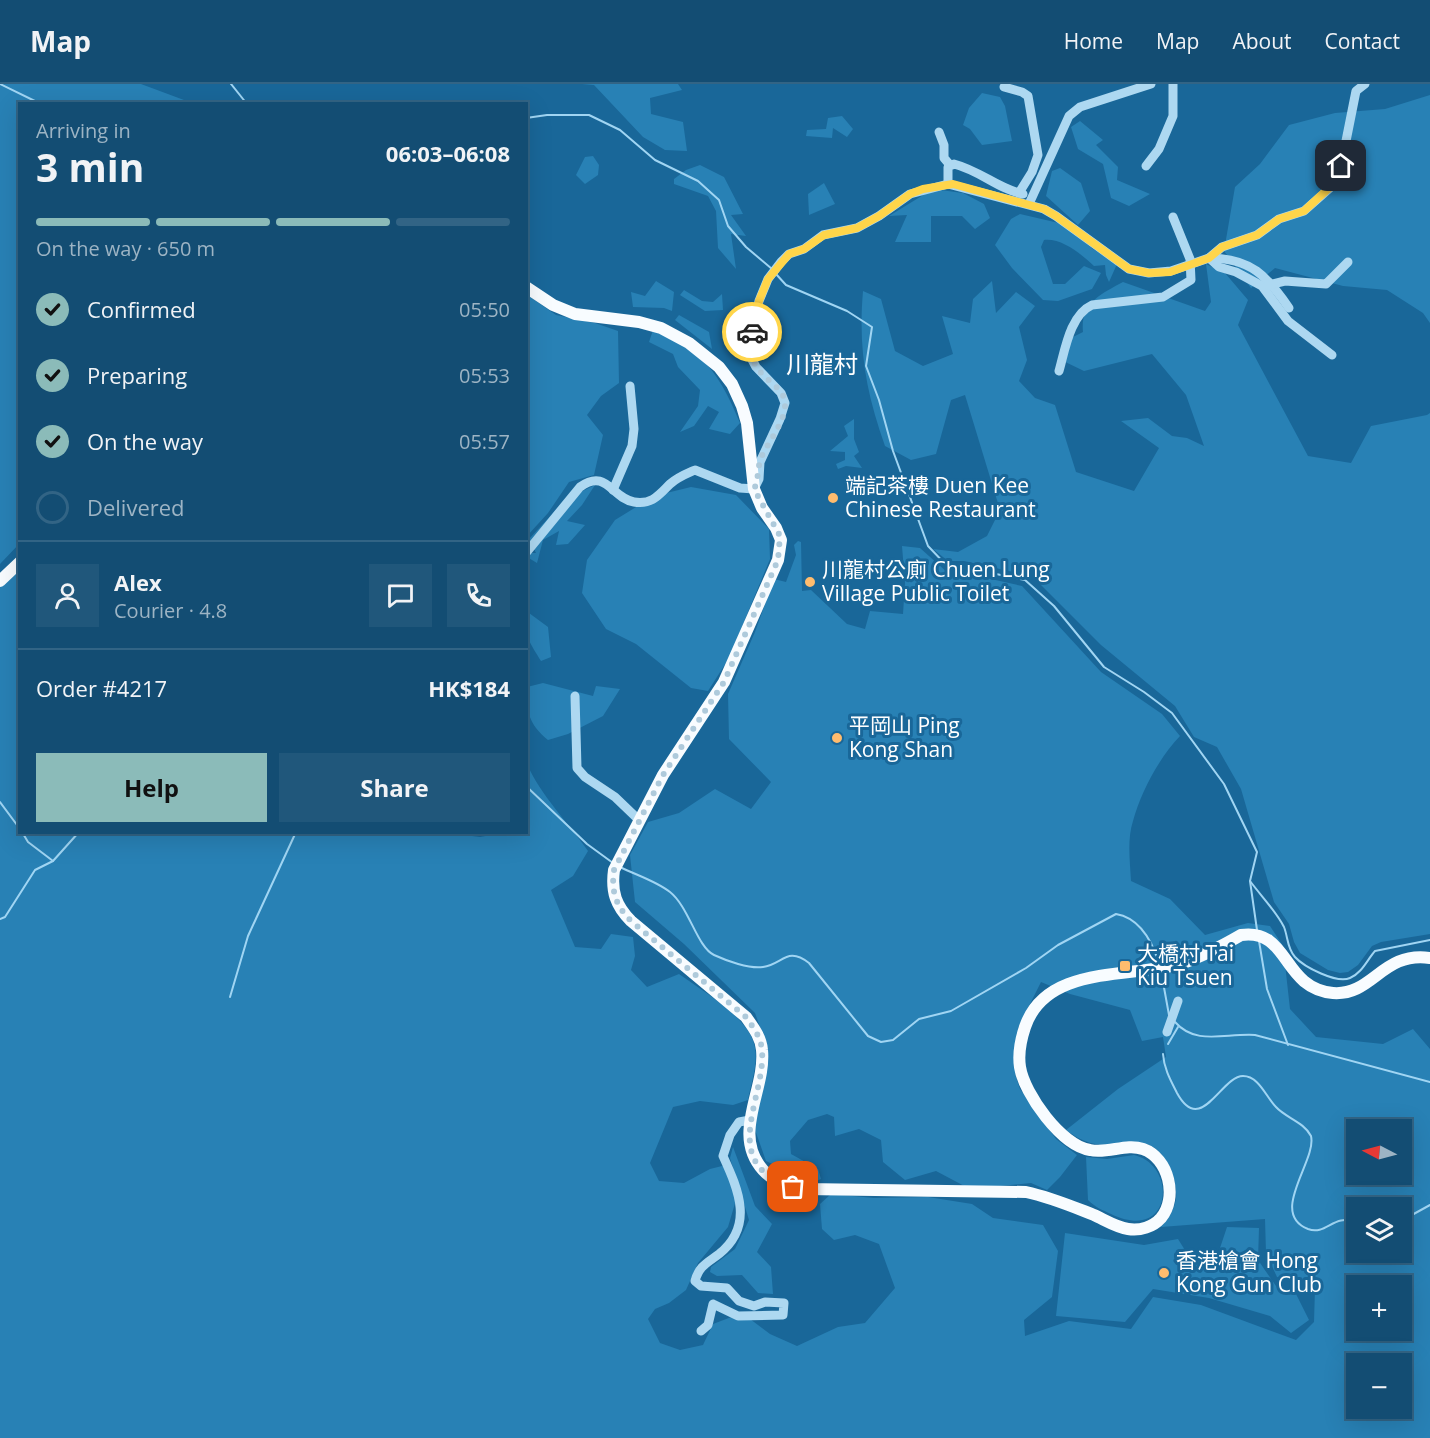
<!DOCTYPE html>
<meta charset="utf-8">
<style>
:root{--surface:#134d73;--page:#20577b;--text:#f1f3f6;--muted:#9db4c4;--line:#326485;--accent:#8bbbb9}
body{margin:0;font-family:"Open Sans","Noto Sans TC",sans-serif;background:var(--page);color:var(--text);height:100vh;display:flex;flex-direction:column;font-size:22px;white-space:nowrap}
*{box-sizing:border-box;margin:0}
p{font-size:20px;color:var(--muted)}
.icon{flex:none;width:33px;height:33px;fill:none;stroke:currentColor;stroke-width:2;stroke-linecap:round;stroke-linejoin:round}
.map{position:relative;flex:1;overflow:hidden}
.side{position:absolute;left:18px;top:18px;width:510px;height:732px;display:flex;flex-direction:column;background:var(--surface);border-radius:0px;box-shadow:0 6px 24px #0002,0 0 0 2px var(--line)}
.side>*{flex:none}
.needle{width:39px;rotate:276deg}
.tools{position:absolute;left:1346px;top:1035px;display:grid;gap:12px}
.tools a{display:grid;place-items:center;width:66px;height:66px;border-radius:0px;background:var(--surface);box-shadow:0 6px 24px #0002,0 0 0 2px var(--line);font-size:30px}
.pin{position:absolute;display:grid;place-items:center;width:51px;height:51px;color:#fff;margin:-26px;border-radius:12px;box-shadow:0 3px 9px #0006}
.courier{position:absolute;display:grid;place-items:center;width:60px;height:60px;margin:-30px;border:4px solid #ffd54a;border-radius:50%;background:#fff;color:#222;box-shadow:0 2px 8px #0007}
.headline em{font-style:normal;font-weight:700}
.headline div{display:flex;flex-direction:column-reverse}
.headline{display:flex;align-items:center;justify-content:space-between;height:102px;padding:0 18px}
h1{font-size:39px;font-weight:700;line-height:45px}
.bar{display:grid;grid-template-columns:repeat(4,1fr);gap:9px 6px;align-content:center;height:72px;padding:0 18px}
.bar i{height:8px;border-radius:4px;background:var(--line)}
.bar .selected{background:var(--accent)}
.bar p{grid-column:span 4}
.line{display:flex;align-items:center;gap:15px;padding:0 18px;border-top:2px solid var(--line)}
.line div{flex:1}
.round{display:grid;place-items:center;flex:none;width:63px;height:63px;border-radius:0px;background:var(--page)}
ol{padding:0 18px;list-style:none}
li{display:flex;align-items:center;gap:18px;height:66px}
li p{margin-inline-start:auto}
li .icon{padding:6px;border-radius:50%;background:var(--accent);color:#111;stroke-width:4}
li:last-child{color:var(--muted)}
li i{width:33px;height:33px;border:3px solid var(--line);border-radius:50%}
.cta{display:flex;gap:12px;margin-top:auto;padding:12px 18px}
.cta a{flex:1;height:69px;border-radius:0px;background:var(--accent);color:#111;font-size:24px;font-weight:700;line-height:69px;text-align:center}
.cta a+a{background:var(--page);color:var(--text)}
header{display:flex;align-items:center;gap:36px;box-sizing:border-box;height:84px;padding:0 30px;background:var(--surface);border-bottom:2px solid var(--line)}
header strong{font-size:28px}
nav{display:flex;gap:33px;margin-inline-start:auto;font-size:21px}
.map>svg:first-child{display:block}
.green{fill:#2881b5;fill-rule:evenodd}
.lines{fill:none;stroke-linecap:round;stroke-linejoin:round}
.stream{stroke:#a0d5f3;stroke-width:2}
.minor{stroke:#add8f1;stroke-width:9}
.major{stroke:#f8fcff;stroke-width:12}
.done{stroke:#aecadb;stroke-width:6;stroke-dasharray:0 10.8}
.route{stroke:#ffd54a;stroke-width:8}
.poi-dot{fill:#ffbc6e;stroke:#196799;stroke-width:2}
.labels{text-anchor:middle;stroke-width:6;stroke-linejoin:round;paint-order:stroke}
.poi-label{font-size:21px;fill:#fff;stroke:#196799;text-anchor:start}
.quarter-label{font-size:24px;fill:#fff;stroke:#196799}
</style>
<header>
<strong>Map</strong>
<nav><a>Home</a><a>Map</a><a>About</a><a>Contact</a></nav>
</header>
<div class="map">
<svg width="1430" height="1354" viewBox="0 0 1430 1354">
<rect width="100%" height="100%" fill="#196799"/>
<g class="green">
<polygon points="0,0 141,0 192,19 20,20 20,459 0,480"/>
<polygon points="582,0 678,0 682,6 650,14 651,30 683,38 687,67 665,66 643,53 594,1"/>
<polygon points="982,9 1000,13 1005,22 1012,57 982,61 970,45 963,41 969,24"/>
<polygon points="1430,11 1430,239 1423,229 1387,206 1343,202 1275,184 1251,204 1224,167 1235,103 1260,80 1289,41 1335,29 1385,25"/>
<polygon points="842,32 853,45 847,53 833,44 832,54 806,52 807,46 826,45 828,34"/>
<polygon points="1080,37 1103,56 1096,61 1118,83 1117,96 1150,110 1129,122 1111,114 1103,80 1078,65 1071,43"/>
<polygon points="593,72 599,81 598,91 585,100 576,91 585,73"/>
<polygon points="700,81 724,93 743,130 731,131 746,152 731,150 736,185 718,164 716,127 708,112 674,100 674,95 686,86"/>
<polygon points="1060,84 1081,99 1090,127 1078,141 1046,112 1052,87"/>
<polygon points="824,99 835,120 809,131 808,110"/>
<polygon points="933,105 963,109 984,120 990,134 975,145 962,132 931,132 931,158 895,158 907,131 889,132"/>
<path d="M1020 130 1063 140 1093 165 1117 180 1109 198 1106 191 1105 181 1094 182C1081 170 1062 154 1044 156L1041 163 1053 200H1065L1084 182 1101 189 1092 205 1058 217 1043 216 1012 184 995 161 1011 135Z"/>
<path d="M1206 180 1225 189 1248 216 1238 241 1308 372 1351 379 1371 342 1427 331 1430 329V850L1381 858 1372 862 1358 881 1348 888 1340 889 1328 886 1300 869 1294 858 1289 840 1274 818 1241 705 1217 663 1194 653 1175 622 1101 561 1032 492 964 477H948L933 465 958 468 987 452 1000 426 965 311 951 316 936 370 911 376 885 362C866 308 858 265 863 207L881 215 895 267 923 282 953 270 942 232 970 239 973 215 992 197 996 229 1016 208 1035 222 1019 243 1027 276 1019 297 1035 314 1055 321 1076 388 1134 407 1159 364 1121 337 1148 334 1172 352 1187 354 1204 362 1186 311 1152 270 1084 287 1059 275 1067 256 1083 248C1080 219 1101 210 1123 198L1205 227 1211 218Z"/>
<polygon points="656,197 674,208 672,227 664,224 633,223 631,208 645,212"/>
<polygon points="684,206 702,217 713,218 722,210 723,226 705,227 680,211"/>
<polygon points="526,210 556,231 595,239 618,247 619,299 601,312 587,331 603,351 594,391 569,398 548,429 527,452"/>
<polygon points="679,231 709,248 712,265 675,236"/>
<path d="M653 246C664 252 677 256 687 263 714 281 728 310 740 339L730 350 709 345 719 328 708 322 694 342 680 348 698 322 700 306 678 283 673 270 649 258Z"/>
<polygon points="854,335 854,355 859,368 854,372 862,384 846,382 838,385 836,380 845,376 845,368 830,367 848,352 844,342"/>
<polygon points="595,401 582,421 567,437 585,441 568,460 556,461 559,447 543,456 537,479 527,473 526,469 536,469 529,455 566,415"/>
<polygon points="691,403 736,411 769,445 770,475 729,574 708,607 691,604 636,560 606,545 582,509 587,476 615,436 654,412"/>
<path d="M798 457 801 458 802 507 811 506 847 540 865 545 870 527 903 530 905 499 902 462 920 464 948 489H964L1022 502 1101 588 1162 630 1180 652C1159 674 1141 708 1133 737 1127 755 1130 778 1131 797L1170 815 1205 851 1248 839 1270 842 1283 862 1290 925 1316 953 1383 960 1413 945 1430 965V1354H0V500L19 479 20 748H440L480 753 503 749 526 748 527 680C541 712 568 738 588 767L573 792 551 806 575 863 601 865 611 850 633 853 635 872 631 886 647 903 679 890C702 907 751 934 755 964 758 981 751 999 748 1016L733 1021 700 1017 673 1023 650 1079 659 1097 684 1099 710 1085 726 1081 736 1116 728 1143 698 1179 686 1206 669 1219 655 1225 648 1235 660 1259 680 1266 703 1261 713 1240 742 1229 770 1250 797 1262 838 1243 865 1239 895 1204 879 1160 855 1151 834 1156 822 1145 820 1120 831 1110 874 1114 928 1113 972 1120 993 1134 1043 1141 1058 1167 1052 1213 1024 1236 1025 1252 1069 1237 1131 1245 1153 1213 1201 1221 1296 1256 1314 1238 1315 1204 1277 1193 1266 1169 1265 1135 1161 1143C1168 1135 1174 1126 1176 1115 1178 1096 1166 1065 1146 1060 1141 1059 1133 1060 1127 1061 1100 1061 1089 1063 1066 1046L1118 1005 1166 973 1163 953 1142 957 1130 926 1070 910 1041 898 1018 944 1015 990 1020 1005 1056 1055 1077 1071 1060 1093 1047 1106 1031 1099 970 1105 936 1087 905 1096 883 1078 881 1056 859 1045 835 1052 834 1033 827 1030 808 1036 790 1057 791 1070 818 1085 821 1095 812 1099 766 1077 754 1043 768 965 755 929 684 860 635 818 630 771 648 738 679 729 715 705 751 725 771 698 729 655 728 610 755 548 774 495 786 498 796 471 794 461ZM1356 1046H1401V1090H1356ZM1356 1124H1401V1168H1356ZM1356 1202H1401V1246H1356ZM1356 1280H1401V1324H1356Z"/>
<path d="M529 529 548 543 551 573 541 577C532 562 520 547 529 529Z"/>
<path d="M543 599 593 612 596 602 620 605 603 632 568 650 548 656C528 639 527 629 527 603Z"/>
<polygon points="733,1063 755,1122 772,1140 757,1168 771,1183 773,1210 758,1209 742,1191 717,1192 710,1188 711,1183 735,1165 749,1136 730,1074"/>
<path d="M1134 1071C1178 1081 1173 1160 1111 1130 1102 1126 1095 1123 1088 1116L1086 1073 1107 1075Z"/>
<polygon points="1227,1143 1259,1144 1258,1176 1276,1202 1295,1208 1309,1236 1291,1249 1270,1232 1209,1214 1153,1205 1125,1238 1056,1232 1065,1149 1144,1161 1178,1155 1188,1171 1218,1170"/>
</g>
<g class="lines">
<g class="stream">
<polyline points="0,0 41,20"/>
<polyline points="231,0 247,20"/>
<polyline points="526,34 547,31 589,31 620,46 655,76 698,97 719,116 728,142 746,163 772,185"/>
<polyline points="776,190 786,201 847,227 872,243 866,282 879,316 893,367 928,462 948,483 962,483 1025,496 1054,522 1104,583 1144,608 1172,629 1224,700 1257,768 1250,797 1257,846"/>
<polyline points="526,702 587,760 613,779"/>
<polyline points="0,718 20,745"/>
<polyline points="22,748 28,758 53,777"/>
<path d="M620 783C636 791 656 797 670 808 689 823 697 863 714 871 727 877 749 885 763 883 783 880 787 862 809 879L868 952 881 958 893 956 919 935 951 927 1026 884 1058 861 1116 830C1140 834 1152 857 1159 879"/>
<path d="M1250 797C1261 812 1276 827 1284 843 1288 853 1287 864 1295 873 1304 883 1337 900 1350 894 1362 889 1367 876 1375 867L1430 856"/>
<polyline points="0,835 5,833 35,786 53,777 79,748"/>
<polyline points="1259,857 1267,905 1288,961"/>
<polyline points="1161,887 1169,931"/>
<polyline points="230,913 248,852 296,748"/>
<path d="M1175 938C1196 962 1225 949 1255 951L1430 998"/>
<polyline points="1168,960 1178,943"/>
<path d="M1163 970C1164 985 1171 997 1177 1009 1201 1053 1221 992 1243 992 1259 992 1266 1013 1276 1023 1286 1034 1304 1038 1311 1052 1317 1077 1268 1129 1308 1145 1327 1152 1334 1128 1356 1139"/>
<polyline points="1401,1137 1430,1121"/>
</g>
<g class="minor">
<polyline points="1004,3 1022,8 1028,12 1038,71 1032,88 1019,109"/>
<polyline points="939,48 944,61 944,74 950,81"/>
<polyline points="1146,82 1159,65 1173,32 1173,0"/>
<path d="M948 100V83L954 80C981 87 998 105 1023 110"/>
<polyline points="1029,120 1069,32 1080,23 1151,0"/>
<polyline points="1209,174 1219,183 1236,188 1262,202 1288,237 1332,271"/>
<path d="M1209 174C1251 174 1267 192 1289 224"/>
<polyline points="1268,201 1285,197 1326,200 1348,178"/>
<path d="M1059 287C1065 266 1070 231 1092 221L1163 213 1191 196 1190 175 1173 133"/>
<polyline points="613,406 632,362 634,345 630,302"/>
<path d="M526 469 580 403C607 384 611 414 634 418 652 421 659 411 670 400 678 393 686 390 695 386L740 404 754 405 759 395 760 378 780 335 785 319 781 309 756 283 749 270 750 257 759 217 768 195 781 178 789 170 804 165 823 151 857 144 879 132 910 110 948 100 1044 125 1056 132 1129 185 1149 189 1171 187 1209 174 1222 163 1257 151 1279 135 1304 127 1330 104 1341 82 1356 7 1365 0"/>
<polyline points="575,612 577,684 585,693 615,713 640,737"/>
<polyline points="1167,948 1178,917"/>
<path d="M701 1247 708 1241 713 1220 738 1232 783 1231 784 1219 765 1218 754 1222 739 1217 727 1204 701 1202 695 1197C699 1182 707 1179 719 1170 754 1142 739 1107 723 1072L730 1051 739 1038 750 1036"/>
</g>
<g class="major">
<path d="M526 203 553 221 575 230 639 238 661 244 689 259 719 283 732 300 742 322 747 339 754 405 762 424 776 444 781 456 778 476 724 598 663 691 614 786C611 808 616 822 631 837L746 933C753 943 761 953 762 966 766 1006 731 1050 763 1086 774 1098 788 1103 804 1105L1026 1108C1050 1113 1071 1122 1094 1131 1105 1136 1116 1143 1128 1145 1140 1147 1153 1143 1161 1134 1178 1114 1169 1074 1143 1065 1126 1059 1108 1070 1090 1066 1062 1062 1024 1010 1020 983 1018 970 1021 955 1025 943 1046 881 1129 894 1180 880 1201 873 1222 862 1241 851 1290 844 1281 904 1333 909 1373 912 1382 867 1430 874"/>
<polyline points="0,497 20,478"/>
</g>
</g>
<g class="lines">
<path class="done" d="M752 248C742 294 783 295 785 319 786 337 768 358 761 374 757 385 759 395 754 405L780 452 778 476 724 598 663 691 614 786C611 808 616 822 631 837L746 933C753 943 761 953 762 966 766 1015 716 1080 793 1103"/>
<polyline class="route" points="752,248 759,217 768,195 789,170 804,165 824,151 857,144 879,132 910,110 923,105 953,100 1044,125 1056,132 1129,185 1149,189 1170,188 1209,174 1222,163 1257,151 1279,135 1304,127 1329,104 1341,82"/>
</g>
<g class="poi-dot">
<circle cx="833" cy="414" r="6"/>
<circle cx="810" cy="498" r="6"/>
<circle cx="837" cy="654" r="6"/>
<rect x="1119" y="876" width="12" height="12" rx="3"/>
<circle cx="1164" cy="1189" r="6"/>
</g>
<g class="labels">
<g class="poi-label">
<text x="845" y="409">端記茶樓 Duen Kee<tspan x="845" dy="24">Chinese Restaurant</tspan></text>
<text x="822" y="493">川龍村公廁 Chuen Lung<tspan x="822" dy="24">Village Public Toilet</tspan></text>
<text x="849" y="649">平岡山 Ping<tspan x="849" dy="24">Kong Shan</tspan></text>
<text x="1137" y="877">大橋村 Tai<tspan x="1137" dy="24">Kiu Tsuen</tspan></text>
<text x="1176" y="1184">香港槍會 Hong<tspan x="1176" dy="24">Kong Gun Club</tspan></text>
</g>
<g class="quarter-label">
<text x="822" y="289">川龍村</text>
</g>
</g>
</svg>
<div class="tools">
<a><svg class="needle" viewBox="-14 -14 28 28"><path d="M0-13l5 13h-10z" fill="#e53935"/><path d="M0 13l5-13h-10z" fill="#9db4c4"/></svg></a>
<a><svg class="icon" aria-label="layers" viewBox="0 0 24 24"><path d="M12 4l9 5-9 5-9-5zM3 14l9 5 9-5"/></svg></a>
<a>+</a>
<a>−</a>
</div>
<div class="pin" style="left:793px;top:1103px;background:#ea580c"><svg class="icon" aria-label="bag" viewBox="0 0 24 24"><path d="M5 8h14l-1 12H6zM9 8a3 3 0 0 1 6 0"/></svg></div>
<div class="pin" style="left:1341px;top:82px;background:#1f2937"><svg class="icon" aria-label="home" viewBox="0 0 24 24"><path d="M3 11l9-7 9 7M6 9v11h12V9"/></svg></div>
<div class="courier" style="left:752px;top:248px"><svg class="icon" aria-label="car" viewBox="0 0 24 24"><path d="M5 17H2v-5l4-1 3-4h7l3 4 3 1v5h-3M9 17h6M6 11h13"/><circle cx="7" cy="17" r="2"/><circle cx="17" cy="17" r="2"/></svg></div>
<section class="side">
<div class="headline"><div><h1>3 min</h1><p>Arriving in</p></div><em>06:03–06:08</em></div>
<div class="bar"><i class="selected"></i><i class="selected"></i><i class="selected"></i><i></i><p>On the way · 650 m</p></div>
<ol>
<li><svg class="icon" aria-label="check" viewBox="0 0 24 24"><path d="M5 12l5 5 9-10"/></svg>Confirmed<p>05:50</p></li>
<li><svg class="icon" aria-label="check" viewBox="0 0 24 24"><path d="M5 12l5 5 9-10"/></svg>Preparing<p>05:53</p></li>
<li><svg class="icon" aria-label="check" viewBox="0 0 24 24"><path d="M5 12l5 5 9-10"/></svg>On the way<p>05:57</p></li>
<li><i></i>Delivered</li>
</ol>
<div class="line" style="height:108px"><a class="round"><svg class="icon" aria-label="person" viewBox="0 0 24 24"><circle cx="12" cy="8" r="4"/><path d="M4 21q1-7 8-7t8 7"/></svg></a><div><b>Alex</b><p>Courier · 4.8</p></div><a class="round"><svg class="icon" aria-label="chat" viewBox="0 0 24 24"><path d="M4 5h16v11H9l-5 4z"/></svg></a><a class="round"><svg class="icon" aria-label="phone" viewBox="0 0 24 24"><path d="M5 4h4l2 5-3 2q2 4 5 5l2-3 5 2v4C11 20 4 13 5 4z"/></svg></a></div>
<div class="line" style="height:78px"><div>Order #4217</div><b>HK$184</b></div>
<div class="cta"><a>Help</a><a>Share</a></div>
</section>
</div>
